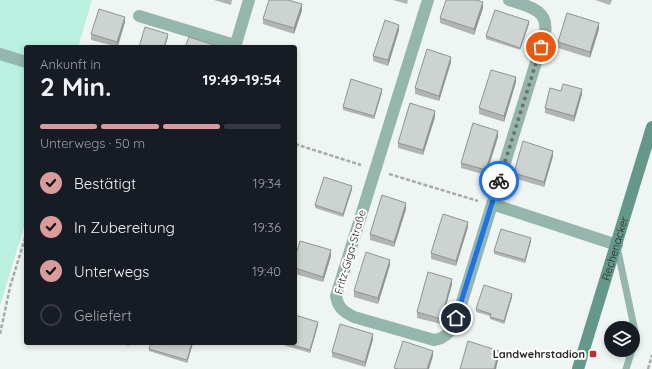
<!DOCTYPE html>
<html lang="de">
<meta charset="utf-8">
<style>
:root{--surface:#171b24;--page:#242831;--text:#f1f3f6;--muted:#9ea1a6;--line:#363941;--accent:#da9b9d}
body{margin:0;font-family:Quicksand,sans-serif;background:var(--page);color:var(--text);height:100vh;display:flex;flex-direction:column;font-size:15px;white-space:nowrap}
*{box-sizing:border-box;margin:0}
p{font-size:13px;color:var(--muted)}
.icon{flex:none;width:22px;height:22px;fill:none;stroke:currentColor;stroke-width:2;stroke-linecap:round;stroke-linejoin:round}
.map{position:relative;flex:1;overflow:hidden}
.details{position:absolute;left:24px;top:45px;width:273px;height:300px;display:flex;flex-direction:column;background:var(--surface);border-radius:4px;box-shadow:0 2px 6px #0003}
.details>*{flex:none}
.controls{position:absolute;left:604px;top:321px;display:grid;gap:8px}
.controls a{display:grid;place-items:center;width:36px;height:36px;border-radius:50%;background:var(--surface);box-shadow:0 2px 6px #0003;font-size:20px}
.pin{position:absolute;display:grid;place-items:center;width:34px;height:34px;color:#fff;margin:-17px;border:2px solid #fff;border-radius:50%;box-shadow:0 1px 4px #0007}
.courier{position:absolute;display:grid;place-items:center;width:40px;height:40px;margin:-20px;border:3px solid #1a73e8;border-radius:50%;background:#fff;color:#222;box-shadow:0 1px 5px #0007}
.summary em{font-style:normal;font-weight:800}
.summary div{display:flex;flex-direction:column-reverse}
.summary{display:flex;align-items:center;justify-content:space-between;height:68px;padding:0 16px}
h1{font-size:26px;font-weight:800;line-height:30px}
.bar{display:grid;grid-template-columns:repeat(4,1fr);gap:6px 4px;align-content:center;height:48px;padding:0 16px}
.bar i{height:5px;border-radius:3px;background:var(--line)}
.bar .on{background:var(--accent)}
.bar p{grid-column:span 4}
ol{padding:0 16px;list-style:none}
li{display:flex;align-items:center;gap:12px;height:44px}
li p{margin-inline-start:auto}
li .icon{padding:4px;border-radius:50%;background:var(--accent);color:#111;stroke-width:4}
li:last-child{color:var(--muted)}
li i{width:22px;height:22px;border:2px solid var(--line);border-radius:50%}
.map>svg:first-child{display:block}
.green{fill:#b9f0e0}
.lines{fill:none;stroke-linecap:round;stroke-linejoin:round}
.path{stroke:#a6aaa9;stroke-width:2.5;stroke-dasharray:4 2;stroke-linecap:butt}
.lane{stroke:#94b6ac;stroke-width:7}
.street{stroke:#94b6ac;stroke-width:12}
.secondary{stroke:#64988a;stroke-width:12}
.wall{fill:#b0b5b4}
.shaded-wall{fill:#909492}
.building{fill:#cdd3d1;stroke:#909492}
.done{stroke:#6d706f;stroke-width:4;stroke-dasharray:0 7.2}
.route{stroke:#1a73e8;stroke-width:5}
.poi-dot{fill:#be2f31;stroke:#fff;stroke-width:1.5}
.labels{text-anchor:middle;stroke-width:4;stroke-linejoin:round;paint-order:stroke}
.street-label{font-size:11px;fill:#272928;stroke:#fff}
.poi-label{font-size:11px;font-weight:bold;fill:#272928;stroke:#fff;text-anchor:end}
</style>
<div class="map">
<svg width="652" height="369" viewBox="0 0 652 369">
<rect width="100%" height="100%" fill="#eff5f3"/>
<polygon class="green" points="0,0 92,0 78,47 26,47 26,220 0,306"/>
<g class="lines">
<g class="path">
<polyline points="295,144 361,165"/>
<polyline points="389,174 478,201"/>
<polyline points="0,334 10,287 26,235"/>
<polyline points="648,369 652,355"/>
</g>
<g class="lane">
<polyline points="617,247 636,336 633,346"/>
<polyline points="626,369 632,350"/>
</g>
<g class="street">
<path d="M428 0 336 296C338 308 344 312 354 317L434 340C447 338 452 330 457 318L545 33C549 9 527 6 509 0"/>
<polyline points="139,16 235,45"/>
<polyline points="235,47 249,0"/>
<polyline points="0,54 26,62"/>
<polyline points="492,204 617,245"/>
</g>
<path class="secondary" id="s1" d="M578 369 652 127"/>
</g>
<g class="wall">
<polygon points="214,0 232,0 231,5"/>
<polygon points="393,0 408,0 407,4"/>
<polygon points="595,0 612,0 610,5"/>
<polygon points="483,8 474,35 440,23 440,18"/>
<polygon points="302,10 294,34 263,24 263,19"/>
<polygon points="125,22 118,47 91,40 91,34"/>
<polygon points="529,24 520,50 486,39 486,36"/>
<polygon points="599,29 590,58 558,48 558,42"/>
<polygon points="399,30 388,66 373,61 373,56"/>
<polygon points="451,62 439,101 415,94 415,88"/>
<polygon points="516,82 504,122 479,114 479,108"/>
<polygon points="561,91 582,94 574,122 545,113 545,108"/>
<polygon points="382,92 374,119 343,110 343,107"/>
<polygon points="435,117 423,155 398,148 398,143"/>
<polygon points="498,137 486,175 461,168 461,163"/>
<polygon points="553,156 544,187 514,178 514,173"/>
<polygon points="352,189 343,217 315,208 315,205"/>
<polygon points="406,209 394,247 370,240 370,234"/>
<polygon points="468,227 456,266 431,259 431,253"/>
<polygon points="531,241 525,263 494,254 494,251"/>
<polygon points="331,256 323,282 295,274 295,257"/>
<polygon points="390,265 378,304 354,297 354,291"/>
<polygon points="452,284 441,324 417,318 417,312"/>
<polygon points="512,297 504,324 490,319 490,316 476,312 476,309"/>
<polygon points="318,325 310,353 283,345 283,343 295,343"/>
<polygon points="373,339 365,367 332,357 332,352"/>
<polygon points="119,343 130,343 129,346"/>
<polygon points="193,343 187,363 149,351 149,349"/>
</g>
<g class="shaded-wall">
<polygon points="483,2 483,8 474,35 474,29"/>
<polygon points="302,4 302,10 294,34 294,28"/>
<polygon points="125,17 125,22 117,47 117,42"/>
<polygon points="529,21 529,24 520,50 520,48"/>
<polygon points="599,23 599,29 590,58 590,52"/>
<polygon points="399,25 399,30 388,66 388,60"/>
<polygon points="168,34 168,37 165,47 164,47"/>
<polygon points="451,57 451,62 439,101 439,96"/>
<polygon points="516,77 516,82 504,122 504,116"/>
<polygon points="382,89 382,92 374,119 374,116"/>
<polygon points="582,89 582,94 574,122 574,116"/>
<polygon points="435,111 435,117 423,155 423,150"/>
<polygon points="498,131 498,137 486,175 486,170"/>
<polygon points="553,151 553,156 544,187 544,182"/>
<polygon points="352,186 352,189 343,217 343,214"/>
<polygon points="406,203 406,209 394,247 394,242"/>
<polygon points="468,222 468,227 456,266 456,261"/>
<polygon points="531,238 531,241 525,263 525,260"/>
<polygon points="331,250 331,256 323,282 323,277"/>
<polygon points="390,260 390,265 378,304 378,298"/>
<polygon points="452,279 452,284 441,324 441,319"/>
<polygon points="512,294 512,297 504,324 504,321"/>
<polygon points="318,322 318,325 310,353 310,350"/>
<polygon points="373,334 373,339 365,367 365,362"/>
<polygon points="192,343 193,343 187,363 187,360"/>
<polygon points="433,351 433,356 429,369 427,369"/>
<polygon points="499,351 499,356 496,369 494,369"/>
</g>
<g class="building">
<polygon points="269,0 288,0 302,4 294,28 263,19"/>
<polygon points="446,0 476,0 483,2 474,29 440,18"/>
<polygon points="99,9 125,17 117,42 91,34"/>
<polygon points="495,10 529,21 520,48 486,36"/>
<polygon points="567,13 599,23 590,52 558,42"/>
<polygon points="385,20 399,25 388,60 373,56"/>
<polygon points="145,27 168,34 164,47 139,47"/>
<polygon points="189,37 217,46 217,47 185,47"/>
<polygon points="427,49 451,57 439,96 415,88"/>
<polygon points="491,70 516,77 504,116 479,108"/>
<polygon points="351,79 382,89 374,116 343,107"/>
<polygon points="563,84 582,89 574,116 545,108 550,88 561,91"/>
<polygon points="410,103 435,111 423,150 398,143"/>
<polygon points="473,123 498,131 486,170 461,163"/>
<polygon points="523,141 553,151 544,182 514,173"/>
<polygon points="324,177 352,186 343,214 315,205"/>
<polygon points="382,195 406,203 394,242 370,234"/>
<polygon points="443,214 468,222 456,261 431,253"/>
<polygon points="501,229 531,238 525,260 494,251"/>
<polygon points="300,241 331,250 323,277 295,268 295,257"/>
<polygon points="366,252 390,260 378,298 354,291"/>
<polygon points="428,272 452,279 441,319 417,312"/>
<polygon points="484,285 512,294 504,321 490,317 491,314 476,309"/>
<polygon points="295,315 318,322 310,350 286,343 295,343"/>
<polygon points="340,324 373,334 365,362 332,352"/>
<polygon points="403,341 433,351 427,369 398,369 394,368"/>
<polygon points="468,341 499,351 494,369 460,369"/>
<polygon points="151,343 192,343 187,360 149,349"/>
</g>
<g class="lines">
<polyline class="done" points="499,181 541,47"/>
<polyline class="route" points="456,318 499,181"/>
</g>
<rect class="poi-dot" x="589" y="350" width="8" height="8" rx="2"/>
<g class="labels">
<g class="street-label">
<text dy="4" stroke="none"><textPath href="#s1" startOffset="126">Rechenacker</textPath></text>
<text transform="translate(350 252) rotate(-74)" y="4">Fritz-Giga-Straße</text>
</g>
<g class="poi-label">
<text x="585" y="358">Landwehrstadion</text>
</g>
</g>
</svg>
<div class="controls">
<a><svg class="icon" aria-label="layers" viewBox="0 0 24 24"><path d="M12 4l9 5-9 5-9-5zM3 14l9 5 9-5"/></svg></a>
</div>
<div class="pin" style="left:541px;top:47px;background:#ea580c"><svg class="icon" aria-label="bag" viewBox="0 0 24 24"><path d="M5 8h14l-1 12H6zM9 8a3 3 0 0 1 6 0"/></svg></div>
<div class="pin" style="left:456px;top:318px;background:#1f2937"><svg class="icon" aria-label="home" viewBox="0 0 24 24"><path d="M3 11l9-7 9 7M6 9v11h12V9"/></svg></div>
<div class="courier" style="left:499px;top:181px"><svg class="icon" aria-label="bike" viewBox="0 0 24 24"><circle cx="6" cy="16" r="4"/><circle cx="18" cy="16" r="4"/><path d="M6 16l4-8h5l3 8M10 8l3 8H6M13 5h3"/></svg></div>
<section class="details">
<div class="summary"><div><h1>2 Min.</h1><p>Ankunft in</p></div><em>19:49–19:54</em></div>
<div class="bar"><i class="on"></i><i class="on"></i><i class="on"></i><i></i><p>Unterwegs · 50 m</p></div>
<ol>
<li><svg class="icon" aria-label="check" viewBox="0 0 24 24"><path d="M5 12l5 5 9-10"/></svg>Bestätigt<p>19:34</p></li>
<li><svg class="icon" aria-label="check" viewBox="0 0 24 24"><path d="M5 12l5 5 9-10"/></svg>In Zubereitung<p>19:36</p></li>
<li><svg class="icon" aria-label="check" viewBox="0 0 24 24"><path d="M5 12l5 5 9-10"/></svg>Unterwegs<p>19:40</p></li>
<li><i></i>Geliefert</li>
</ol>
</section>
</div>
